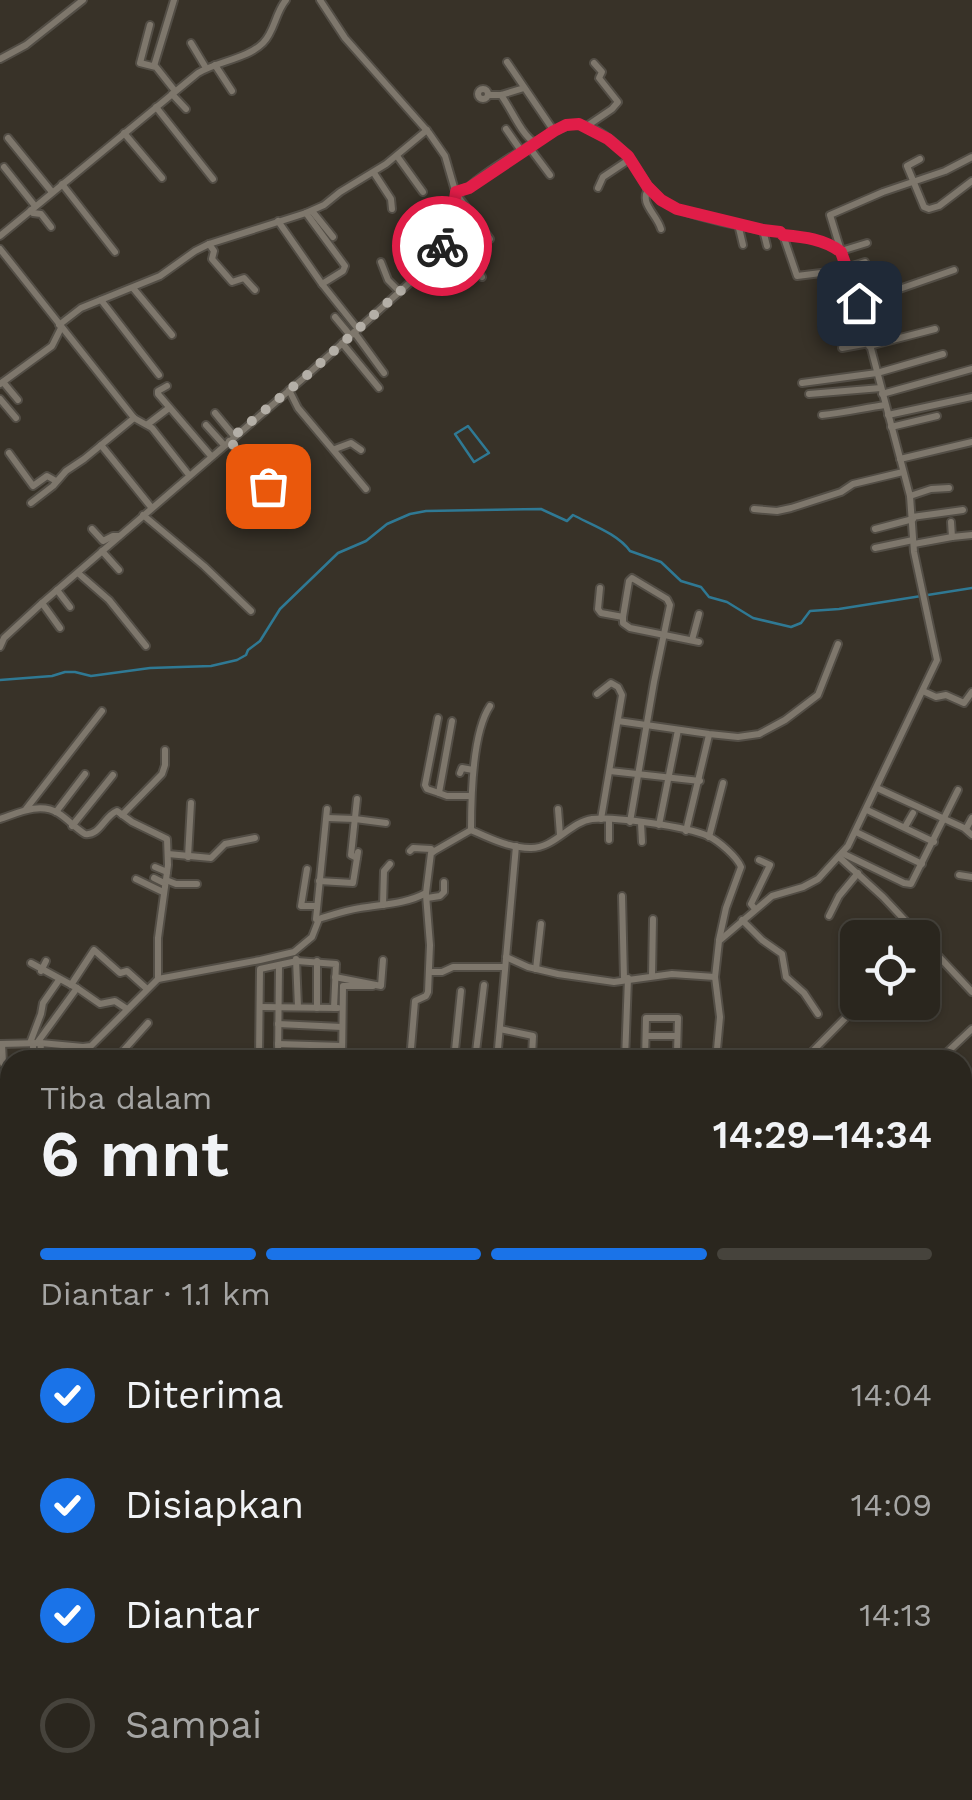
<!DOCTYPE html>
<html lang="id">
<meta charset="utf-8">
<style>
:root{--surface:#2a261e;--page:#322e27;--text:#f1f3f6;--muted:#a5a5a4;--line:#46433c;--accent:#1a73e8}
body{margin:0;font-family:"Work Sans",sans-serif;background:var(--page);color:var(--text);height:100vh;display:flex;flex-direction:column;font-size:38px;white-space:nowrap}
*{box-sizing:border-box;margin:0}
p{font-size:32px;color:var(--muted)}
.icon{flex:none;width:55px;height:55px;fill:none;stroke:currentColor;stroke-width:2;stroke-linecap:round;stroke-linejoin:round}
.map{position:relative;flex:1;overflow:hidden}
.panel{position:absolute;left:0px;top:1050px;width:972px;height:750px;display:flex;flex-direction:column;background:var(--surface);border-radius:30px 30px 0 0;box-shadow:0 2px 8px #0004,0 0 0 2px var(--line)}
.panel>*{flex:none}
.buttons{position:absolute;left:840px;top:920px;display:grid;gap:20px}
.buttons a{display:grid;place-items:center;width:100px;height:100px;border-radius:15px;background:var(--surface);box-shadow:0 2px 8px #0004,0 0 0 2px var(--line);font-size:50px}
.pin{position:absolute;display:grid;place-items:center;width:85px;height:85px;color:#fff;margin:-42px;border-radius:20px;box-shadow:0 5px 15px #0006}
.courier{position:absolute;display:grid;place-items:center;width:100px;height:100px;margin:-50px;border:8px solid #e11d48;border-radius:50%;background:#fff;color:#222;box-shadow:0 2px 12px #0007}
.head em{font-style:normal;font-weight:600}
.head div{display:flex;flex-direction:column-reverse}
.head{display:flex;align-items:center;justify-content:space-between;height:170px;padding:0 40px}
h1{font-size:65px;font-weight:600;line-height:75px}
.bar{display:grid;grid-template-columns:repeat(4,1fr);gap:15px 10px;align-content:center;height:120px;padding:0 40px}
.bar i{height:12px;border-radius:8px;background:var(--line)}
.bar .current{background:var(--accent)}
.bar p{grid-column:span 4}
ol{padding:0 40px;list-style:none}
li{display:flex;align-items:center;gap:30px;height:110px}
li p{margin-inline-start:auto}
li .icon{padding:10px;border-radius:50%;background:var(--accent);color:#fff;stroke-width:4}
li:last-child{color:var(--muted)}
li i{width:55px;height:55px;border:5px solid var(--line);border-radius:50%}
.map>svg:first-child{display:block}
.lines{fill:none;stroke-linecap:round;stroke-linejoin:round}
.stream{stroke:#2f7994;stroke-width:2.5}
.minor-casing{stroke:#534e46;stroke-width:10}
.highway-casing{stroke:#534e46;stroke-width:16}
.minor{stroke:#7e776c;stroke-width:6}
.highway{stroke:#44b06b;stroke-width:12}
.done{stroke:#b4afa7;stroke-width:10;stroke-dasharray:0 18}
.route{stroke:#e11d48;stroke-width:12}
</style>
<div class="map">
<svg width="972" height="1800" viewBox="0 0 972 1800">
<rect width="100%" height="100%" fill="#383228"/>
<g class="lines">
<g class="stream">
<polygon points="468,426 489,453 474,462 455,434"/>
<path d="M0 680 52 676 65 672H75L91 676 150 668 211 666 237 660 246 655 248 650 260 641 280 609 338 553 366 541 387 524 410 514 426 511 541 509 567 521 573 515C592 525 618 534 630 551L661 562 681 581 701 587 709 597 727 602 753 618 791 627 801 623 810 611 839 609 972 588"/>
</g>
<defs>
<g id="minor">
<polyline points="150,25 140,63 156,67 175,91"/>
<polyline points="191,43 206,68"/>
<polyline points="0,59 26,45 83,0"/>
<polyline points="507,62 554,131"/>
<polyline points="215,65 232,91"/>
<polyline points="154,66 174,0"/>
<circle cx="483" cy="94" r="5"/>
<polyline points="172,94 186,109"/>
<polyline points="488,95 501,95 524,88"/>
<path d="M501 95C512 110 521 134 535 143"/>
<polyline points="156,107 213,179"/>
<polyline points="587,126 612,109 618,102 599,78 602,72 594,63"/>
<polyline points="506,129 522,152"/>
<polyline points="124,133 162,178"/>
<polyline points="8,138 52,192"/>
<polyline points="529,147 550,175"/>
<polyline points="397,156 423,192"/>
<polyline points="920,159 907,166 924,207 929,209 939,206 972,181"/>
<polyline points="4,167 35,206"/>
<polyline points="374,173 391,199 392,209"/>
<polyline points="62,184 115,252"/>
<polyline points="598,188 603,177 630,159"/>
<path d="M649 188C638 203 657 214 661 229"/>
<path d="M456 192 469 187C483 174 558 124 576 124 593 124 617 143 628 156 641 173 648 192 667 204 690 217 753 229 780 232L783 235C804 237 824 239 841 251L859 303 910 496 914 552 937 660 848 846 818 879 803 887 772 896 719 941 715 977 720 1017 716 1060"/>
<polyline points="457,195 490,239"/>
<polyline points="31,210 33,213 41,214 51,227"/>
<polyline points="312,211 333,237"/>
<polyline points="306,213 345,266 343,271 322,284"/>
<polyline points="278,221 322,284 357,328"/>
<polyline points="738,224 743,245"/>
<polyline points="449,228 482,277"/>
<polyline points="763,230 767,246"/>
<polyline points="783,235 797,276 837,271 865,262"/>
<path d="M0 236 198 73C218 61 247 59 263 43 275 31 275 13 286 0"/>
<polyline points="867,243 841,251 830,215 883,192 945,171 972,157"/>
<polyline points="209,244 214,251 212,259 232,282 244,278 255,290"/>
<polyline points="0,249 134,418 152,428 189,475"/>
<polyline points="381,262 388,280 399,291"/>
<polyline points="133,288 172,335"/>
<polyline points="101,300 159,375"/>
<polyline points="859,303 954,270"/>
<polyline points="335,317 350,335"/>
<polyline points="59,325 81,308 160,276 195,251 209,244 306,213 324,205 340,192 386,164 427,130"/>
<polyline points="354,332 384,373"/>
<polyline points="342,343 379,388"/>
<polyline points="869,346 935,329"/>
<polyline points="842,348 869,343"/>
<polyline points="3,382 18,400"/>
<polyline points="802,383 877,373 943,354"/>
<polyline points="0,384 52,346 61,328"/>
<polyline points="167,386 158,391 158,394 211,456"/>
<polyline points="289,390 298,408 366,489"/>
<polyline points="809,394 881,388"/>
<polyline points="882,394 972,369"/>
<polyline points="0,399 16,418"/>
<polyline points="215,413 234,436"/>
<path d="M822 415C844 413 864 408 885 405"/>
<polyline points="888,415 972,397"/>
<polyline points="148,424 169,408"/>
<polyline points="206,425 224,445"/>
<polyline points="891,427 937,416"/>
<polyline points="229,441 268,486"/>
<polyline points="101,445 151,507"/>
<polyline points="335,449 351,443 361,450"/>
<polyline points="9,453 33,486 47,476 56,481"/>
<polyline points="900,459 972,442"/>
<polyline points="910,496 931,489 949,488"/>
<polyline points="31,503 53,486 66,471 84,459 134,418"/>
<polyline points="754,509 777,511 791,508 841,492 853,484 903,472"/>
<polyline points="143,515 204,566 251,611"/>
<polyline points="912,517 963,510"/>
<polyline points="951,522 952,537"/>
<polyline points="92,529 103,541 113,536 119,536"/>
<polyline points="875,529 913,519"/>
<polyline points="914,544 952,537 972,535"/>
<polyline points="875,548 913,540"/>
<polyline points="102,551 119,570"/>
<polyline points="78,573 109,600 146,646"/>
<polyline points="600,588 598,609 601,613 623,617 629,581 632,578 667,599 670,605 654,682 630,822"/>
<polyline points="57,590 70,607"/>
<polyline points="42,603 60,628"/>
<polyline points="623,617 623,623 630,628 699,642"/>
<polyline points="692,640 699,614"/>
<polyline points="0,647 4,638 42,603 306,376 426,268 442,247 451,219 456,194 445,156 429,133 345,38 320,0"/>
<polyline points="923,691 936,697 946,695 964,703 972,692"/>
<polyline points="597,694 611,683 618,687 622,695 601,819"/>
<polyline points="438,718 425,785 427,789 439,793"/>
<polyline points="452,721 439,793 447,796 471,796"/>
<polyline points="618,721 709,734 738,737 759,734 785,720 818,695 838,644"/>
<polyline points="610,771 700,781"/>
<polyline points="460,773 462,768 473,770"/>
<polyline points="877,788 964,828 972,835"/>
<polyline points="357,799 351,855 357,858"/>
<polyline points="26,809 102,711"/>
<polyline points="558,809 560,835"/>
<polyline points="867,810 934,842"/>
<polyline points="56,812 85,774"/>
<polyline points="122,815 162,774 165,765 165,750"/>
<polyline points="327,818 355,819"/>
<path d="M0 819C18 813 40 802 58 813 68 819 75 828 85 834 100 836 104 816 117 811L132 822 167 839 168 865 158 938V979"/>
<polyline points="355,819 386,823"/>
<polyline points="641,823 642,842"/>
<polyline points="659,825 678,730"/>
<polyline points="72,826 113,775"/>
<polyline points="905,827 913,813"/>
<polyline points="966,829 972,818"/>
<path d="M471 830C471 797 472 733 490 706"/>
<polyline points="686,831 709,735"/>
<polyline points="856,832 922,864"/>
<polyline points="709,837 723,783"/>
<polyline points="609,840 609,820"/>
<polyline points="410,851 413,848 431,849 433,852"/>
<polyline points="842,853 904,883 911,884 958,790"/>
<polyline points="168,854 211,858 225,844 255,838"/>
<polyline points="188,857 191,803"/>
<polyline points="839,857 883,897 972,992"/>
<polyline points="155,867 167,872"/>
<polyline points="307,869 301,906 316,906"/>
<polyline points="959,875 972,877"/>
<polyline points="154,878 164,883"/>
<polyline points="136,879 163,892"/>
<polyline points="166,880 176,884 197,884"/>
<polyline points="319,881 353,883 358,852"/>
<polyline points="622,896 624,979"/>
<polyline points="427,898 440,896 444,892 444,882"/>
<polyline points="383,905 384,871 390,864"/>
<polyline points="755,909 751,904 770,865 759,860"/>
<polyline points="829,916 839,896 858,873"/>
<polyline points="316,919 327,809"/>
<polyline points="742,920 762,940 782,954 786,977 804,993 818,1014"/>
<polyline points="506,957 528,967 558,974 614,982 672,974 715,977"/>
<polyline points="296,959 298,1007"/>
<polyline points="31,963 77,988 100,1004 115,1001 127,1009"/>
<polyline points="536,969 541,924"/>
<polyline points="41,971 46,961"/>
<polyline points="429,972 442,972 453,967 505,967"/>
<polyline points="652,976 653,919"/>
<polyline points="335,977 381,986 383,960"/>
<polyline points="71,985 94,950 120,973 127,971 147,989"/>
<polyline points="260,1007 338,1008"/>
<polyline points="317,1008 317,961"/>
<polyline points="278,1024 342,1027"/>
<polyline points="500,1029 533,1036 532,1056"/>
<polyline points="646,1036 677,1036"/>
<polyline points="30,1043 41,1014 43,1003 59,980"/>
<polyline points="37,1043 77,988"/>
<path d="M0 1044 41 1043 83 1047 91 1046 158 979 260 960 294 952 312 937 319 919C332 915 346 910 360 908 383 904 406 904 426 893L431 853 471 830C489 838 509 848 530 848 554 849 570 822 592 819 614 816 688 827 708 836 719 841 737 857 741 867L726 908 719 940"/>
<polyline points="2,1044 3,1063"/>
<polyline points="278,1044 342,1046"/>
<polyline points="278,1059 259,1058 260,969 297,961 336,964 334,1008"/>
<polyline points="278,1059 279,966"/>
<polyline points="33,1060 33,1043"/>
<polyline points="40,1060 41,1043"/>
<polyline points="115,1060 148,1023"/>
<polyline points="342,1060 343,986 373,986"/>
<polyline points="410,1060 415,1001 426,996 428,992 430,945 426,895"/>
<polyline points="454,1060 461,991"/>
<polyline points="475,1060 484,985"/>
<polyline points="497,1060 516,846"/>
<polyline points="625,1060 628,978"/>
<polyline points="645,1060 646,1018 678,1018 677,1053 646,1053"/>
<polyline points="804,1060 861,1002"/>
<polyline points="939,1060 972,1029"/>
<polyline points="962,1153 972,1144"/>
<polyline points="0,1195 10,1178"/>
<polyline points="0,1201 3,1209 0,1215"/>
<polyline points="962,1228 972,1237"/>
<polyline points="962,1317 971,1309"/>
<polyline points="971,1331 972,1332"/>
<polyline points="0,1349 10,1341"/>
<polyline points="0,1360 10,1371"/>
<polyline points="0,1412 10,1402"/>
<polyline points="962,1460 972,1450"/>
<polyline points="962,1486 972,1477"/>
<polyline points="962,1507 972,1498"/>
<polyline points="966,1563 972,1557"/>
</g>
<g id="highway">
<polyline points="0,1151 10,1152"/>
<polyline points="962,1417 972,1428"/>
</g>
</defs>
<use href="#minor" class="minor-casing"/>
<use href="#highway" class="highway-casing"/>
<use href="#minor" class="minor"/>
<use href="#highway" class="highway"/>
</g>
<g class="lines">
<polyline class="done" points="268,486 229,440 306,376 426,268 442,246"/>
<path class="route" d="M442 246 452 220 456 192 469 188 554 131 566 125 579 124 608 139 628 156 647 186 661 200 677 209 763 230 780 232 783 235C804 237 824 239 841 252L859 303"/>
</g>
</svg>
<div class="buttons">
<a><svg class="icon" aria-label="locate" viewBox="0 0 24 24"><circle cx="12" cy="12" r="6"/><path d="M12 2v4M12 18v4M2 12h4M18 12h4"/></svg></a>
</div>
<div class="pin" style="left:268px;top:486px;background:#ea580c"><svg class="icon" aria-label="bag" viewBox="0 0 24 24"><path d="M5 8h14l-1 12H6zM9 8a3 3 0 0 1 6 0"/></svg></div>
<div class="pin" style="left:859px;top:303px;background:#1f2937"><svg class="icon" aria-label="home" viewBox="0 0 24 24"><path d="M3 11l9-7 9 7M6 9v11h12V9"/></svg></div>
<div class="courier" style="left:442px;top:246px"><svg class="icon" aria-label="bike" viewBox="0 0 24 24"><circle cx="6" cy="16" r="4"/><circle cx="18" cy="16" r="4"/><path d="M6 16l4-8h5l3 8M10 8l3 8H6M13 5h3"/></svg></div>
<section class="panel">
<div class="head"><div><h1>6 mnt</h1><p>Tiba dalam</p></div><em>14:29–14:34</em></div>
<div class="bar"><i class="current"></i><i class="current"></i><i class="current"></i><i></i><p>Diantar · 1.1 km</p></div>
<ol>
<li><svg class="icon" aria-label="check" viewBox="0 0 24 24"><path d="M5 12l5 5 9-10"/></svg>Diterima<p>14:04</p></li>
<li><svg class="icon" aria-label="check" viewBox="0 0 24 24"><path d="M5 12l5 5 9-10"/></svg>Disiapkan<p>14:09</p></li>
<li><svg class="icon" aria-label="check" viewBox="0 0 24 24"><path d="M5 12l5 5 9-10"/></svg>Diantar<p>14:13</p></li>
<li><i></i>Sampai</li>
</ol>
</section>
</div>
